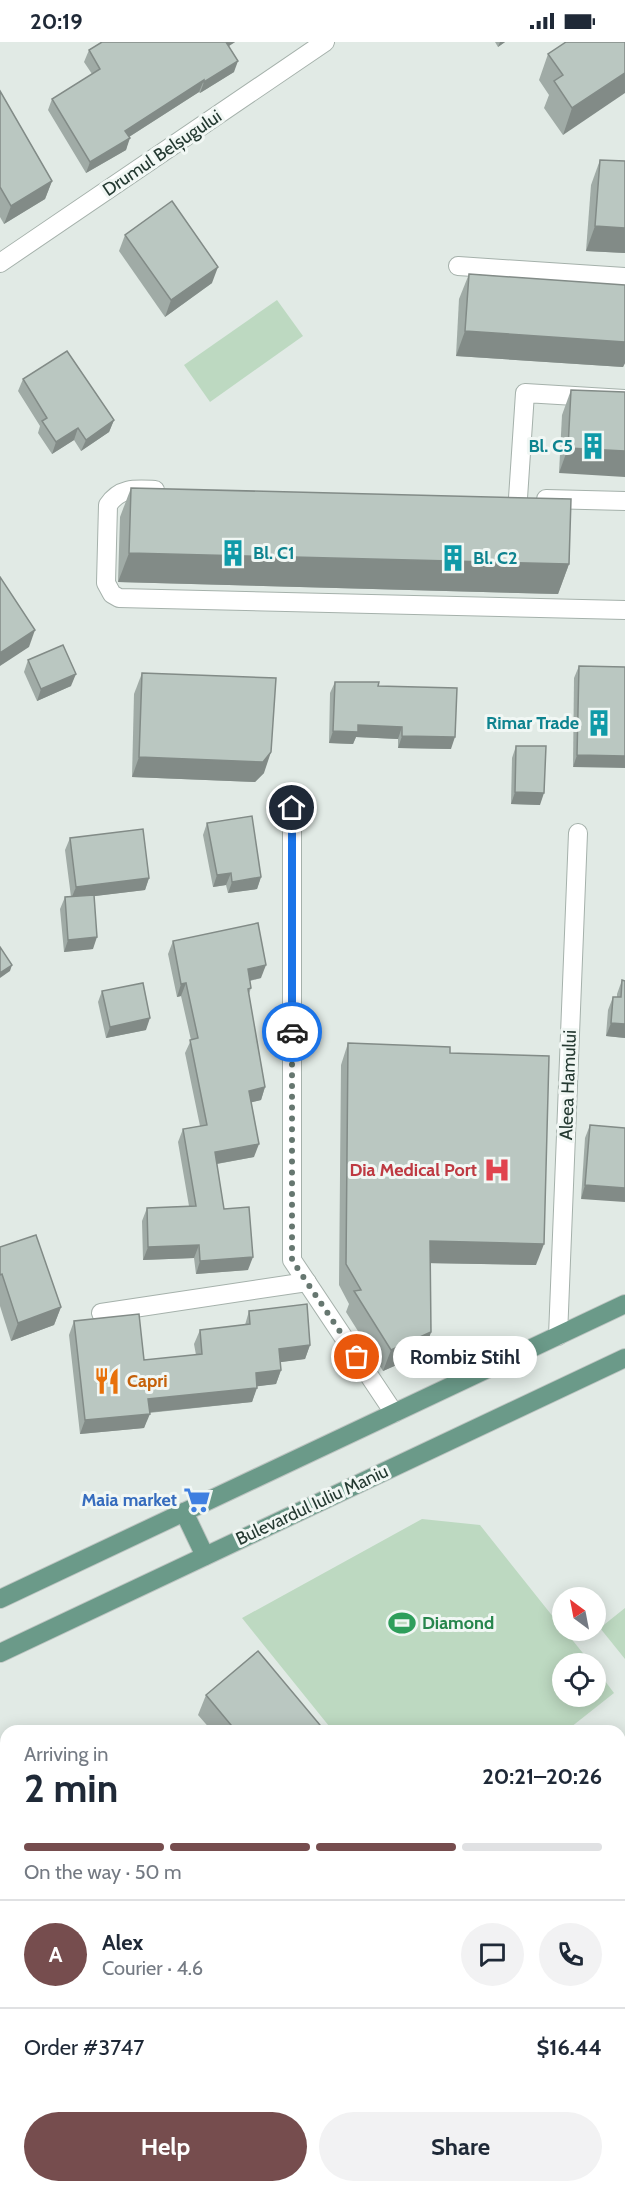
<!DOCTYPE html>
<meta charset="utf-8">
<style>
:root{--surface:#fff;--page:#f2f2f3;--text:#1f2937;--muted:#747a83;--line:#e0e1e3;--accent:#764d4e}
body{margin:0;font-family:Cabin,sans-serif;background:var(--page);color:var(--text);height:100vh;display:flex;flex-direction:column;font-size:22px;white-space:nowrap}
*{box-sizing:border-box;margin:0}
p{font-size:20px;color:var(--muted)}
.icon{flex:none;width:33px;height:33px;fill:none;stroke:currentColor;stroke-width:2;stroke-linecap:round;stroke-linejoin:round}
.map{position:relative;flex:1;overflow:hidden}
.sheet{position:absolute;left:0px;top:1683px;width:626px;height:468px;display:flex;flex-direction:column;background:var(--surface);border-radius:18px 18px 0 0;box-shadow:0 3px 15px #0003}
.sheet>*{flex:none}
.needle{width:39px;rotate:328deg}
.fabs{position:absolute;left:552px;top:1545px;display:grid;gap:12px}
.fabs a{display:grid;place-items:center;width:54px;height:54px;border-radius:50%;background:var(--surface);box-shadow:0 3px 15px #0003;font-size:30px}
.pin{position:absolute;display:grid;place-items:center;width:51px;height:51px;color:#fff;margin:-26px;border:3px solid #fff;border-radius:50%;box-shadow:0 2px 6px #0007}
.courier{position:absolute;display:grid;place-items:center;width:60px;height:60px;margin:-30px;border:4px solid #1a73e8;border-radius:50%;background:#fff;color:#222;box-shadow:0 2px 8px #0007}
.bubble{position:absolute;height:42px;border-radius:21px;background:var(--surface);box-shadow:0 3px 15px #0003;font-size:20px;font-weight:700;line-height:42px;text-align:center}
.headline em{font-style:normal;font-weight:700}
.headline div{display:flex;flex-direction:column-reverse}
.headline{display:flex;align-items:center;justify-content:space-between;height:102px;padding:0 24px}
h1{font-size:39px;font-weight:700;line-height:45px}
.bar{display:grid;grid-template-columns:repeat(4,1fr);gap:9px 6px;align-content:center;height:72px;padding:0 24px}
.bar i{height:8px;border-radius:4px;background:var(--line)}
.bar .current{background:var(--accent)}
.bar p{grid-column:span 4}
.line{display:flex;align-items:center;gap:15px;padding:0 24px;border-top:2px solid var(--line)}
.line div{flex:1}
.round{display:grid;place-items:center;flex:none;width:63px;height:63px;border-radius:32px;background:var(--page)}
.action{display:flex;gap:12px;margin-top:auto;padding:12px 24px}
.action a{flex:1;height:69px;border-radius:36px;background:var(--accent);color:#fff;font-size:24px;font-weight:700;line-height:69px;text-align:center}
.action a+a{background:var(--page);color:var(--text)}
.status{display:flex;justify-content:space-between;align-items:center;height:42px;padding:0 30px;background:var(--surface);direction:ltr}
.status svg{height:16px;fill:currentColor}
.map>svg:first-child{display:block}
.green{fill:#bdd9c1}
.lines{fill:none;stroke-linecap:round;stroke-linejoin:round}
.minor-casing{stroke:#a5b1ab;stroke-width:20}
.major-casing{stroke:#bdc4c1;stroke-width:20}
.minor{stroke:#fff;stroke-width:18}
.major{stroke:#6b9a89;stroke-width:18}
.wall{fill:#a0aba6}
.shaded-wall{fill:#828b87}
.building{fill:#bac7c1;stroke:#828b87;stroke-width:1.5}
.done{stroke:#667770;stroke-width:6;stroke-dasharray:0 10.8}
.route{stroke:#1a73e8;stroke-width:8}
.labels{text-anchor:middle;stroke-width:6;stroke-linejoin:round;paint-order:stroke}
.street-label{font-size:18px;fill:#243931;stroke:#f1f7f4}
.culture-label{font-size:18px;font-weight:bold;fill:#0d838f;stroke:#f1f7f4;text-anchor:end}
.health-label{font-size:18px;font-weight:bold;fill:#be3a42;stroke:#f1f7f4;text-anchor:end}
.food-label{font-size:18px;font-weight:bold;fill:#c56008;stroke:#f1f7f4;text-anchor:start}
.shop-label{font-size:18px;font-weight:bold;fill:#366cbe;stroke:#f1f7f4;text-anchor:end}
.leisure-label{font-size:18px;font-weight:bold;fill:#27864d;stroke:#f1f7f4;text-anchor:start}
</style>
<div class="status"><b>20:19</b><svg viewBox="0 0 49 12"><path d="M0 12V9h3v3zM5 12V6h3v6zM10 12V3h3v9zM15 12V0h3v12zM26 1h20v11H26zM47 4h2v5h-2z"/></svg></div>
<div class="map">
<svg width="625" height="2151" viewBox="0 0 625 2151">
<rect width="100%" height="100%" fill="#e1eae5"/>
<g class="green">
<polygon points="277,258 303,294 210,360 184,323"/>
<polygon points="422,1477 480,1483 562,1586 562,1588 565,1589 591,1621 562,1622 562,1654 596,1654 596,1627 614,1651 566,1689 333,1689 242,1576"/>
<polygon points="625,1566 625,1617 600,1586"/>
</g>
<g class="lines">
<defs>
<g id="minor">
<polyline points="0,221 325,0"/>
<polyline points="458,224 625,235"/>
<path d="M155 448C136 447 120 445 108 463L106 541 112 552 119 556 625 568"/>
<polyline points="518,456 525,351 625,357"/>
<polyline points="546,457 625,459"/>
<polyline points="292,766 292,1218 394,1371"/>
<polyline points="101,1271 307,1240"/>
<polyline points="558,1294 578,791"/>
</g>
<g id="major">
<polyline points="184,1470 205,1514"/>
<polyline points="0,1557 625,1262"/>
<polyline points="0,1611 625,1316"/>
</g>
</defs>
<use href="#minor" class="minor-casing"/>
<use href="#major" class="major-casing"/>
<use href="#minor" class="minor"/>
<use href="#major" class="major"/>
</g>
<g class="wall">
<polygon points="102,0 235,0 229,4 234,30 200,51 199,50 129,95 126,108 86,131 48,68 52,57 92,32 84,20 89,8"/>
<polygon points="495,0 505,0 498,5"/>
<polygon points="625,0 563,93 544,66 549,53 539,38 548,12"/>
<polygon points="0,49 52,139 45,157 4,182 0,175"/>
<polygon points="600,118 625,119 625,211 586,209 591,143"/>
<polygon points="125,193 212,241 165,275 119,209"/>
<polygon points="469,232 625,243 625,321 623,325 456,314 459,257"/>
<polygon points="23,337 114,378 109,390 81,409 74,398 52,412 38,391 40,384 18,349"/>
<polygon points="571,348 625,350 559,431 562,373"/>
<polygon points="131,446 569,522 558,552 118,540 120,475"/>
<polygon points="28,618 71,644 37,659 24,630"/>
<polygon points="579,624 625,625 573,725 574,636"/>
<polygon points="142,631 264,731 255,740 132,735 134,652"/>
<polygon points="335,640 378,644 451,707 398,706 398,697 356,695 353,702 329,701 330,651"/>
<polygon points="516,704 540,763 511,762 512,716"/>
<polygon points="207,781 261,835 257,847 228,851 226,843 213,845 203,793"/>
<polygon points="70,796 149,836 145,848 94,854 93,907 64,910 60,867 65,855 71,855 65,808"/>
<polygon points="173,899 261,936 250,939 251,946 249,952 265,1045 261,1058 251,1060 254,1115 217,1122 224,1167 248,1228 196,1232 194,1216 143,1218 142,1179 147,1166 189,1164 178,1100 183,1087 200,1084 185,1011 191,998 181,954 177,955 168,912"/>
<polygon points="622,938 625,939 625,996 606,994 608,968 613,955 617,955 617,952"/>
<polygon points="102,949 146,988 106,996 98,960"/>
<polygon points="348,1001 450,1011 536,1223 430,1221 431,1290 424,1311 383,1329 346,1270 349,1262 339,1243 341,1023"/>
<polygon points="590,1083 625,1086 581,1157 585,1096"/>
<polygon points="0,1205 61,1265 54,1283 11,1299 0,1264"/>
<polygon points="249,1269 310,1303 305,1317 280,1320 281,1328 276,1342 257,1344 252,1360 149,1371 144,1386 80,1392 69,1293 74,1279 144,1318 196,1313 194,1302 200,1288 245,1283"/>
<polygon points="206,1653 325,1689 212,1689 198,1673"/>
<polygon points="239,2145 327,2145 332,2151 244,2151"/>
<polygon points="358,2145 450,2145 455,2151 363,2151"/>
</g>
<g class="shaded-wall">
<polygon points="224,0 235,0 221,9"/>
<polygon points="500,0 505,0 498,5"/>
<polygon points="238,19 234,30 200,51 204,40"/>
<polygon points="625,31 625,51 563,93 572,66"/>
<polygon points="204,38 199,50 121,100 125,89"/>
<polygon points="130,96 126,108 86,131 90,120"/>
<polygon points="52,139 45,157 4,182 11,164"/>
<polygon points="595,184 625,186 625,211 586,209"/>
<polygon points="218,225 212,241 165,275 171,258"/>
<polygon points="465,289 625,300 625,321 623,325 456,314"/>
<polygon points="114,378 109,390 81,409 86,398"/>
<polygon points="78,386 74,398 52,412 56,400"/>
<polygon points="568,406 625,409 625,435 559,431"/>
<polygon points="129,511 569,522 558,552 118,540"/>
<polygon points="35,588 29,605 0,624 0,611"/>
<polygon points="76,632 71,644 37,659 41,647"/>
<polygon points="358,683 402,685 398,697 356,695 353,702 329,701 333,689"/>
<polygon points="402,694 455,695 451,707 398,706"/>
<polygon points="271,710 264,731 255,740 132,735 139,715"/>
<polygon points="577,713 625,714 625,726 573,725"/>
<polygon points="515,750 544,751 540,763 511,762"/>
<polygon points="231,831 226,843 213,845 217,833"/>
<polygon points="261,835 257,847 228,851 232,840"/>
<polygon points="149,836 145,848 71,857 76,845"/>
<polygon points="97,895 93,907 64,910 68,898"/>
<polygon points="12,923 10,929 0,936 0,931"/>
<polygon points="266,923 261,936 243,940 248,927"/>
<polygon points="186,941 181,954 177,955 181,942"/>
<polygon points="150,976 146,988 106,996 110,985"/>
<polygon points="611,981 625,982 625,996 606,994"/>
<polygon points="265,1045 261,1058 245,1062 249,1049"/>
<polygon points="259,1102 254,1115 210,1123 215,1110"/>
<polygon points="585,1143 625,1146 625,1160 581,1157"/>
<polygon points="430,1199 544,1202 536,1223 422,1221"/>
<polygon points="199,1203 194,1216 143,1218 148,1205"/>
<polygon points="253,1215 248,1228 196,1232 200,1219"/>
<polygon points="61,1265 54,1283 11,1299 18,1281"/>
<polygon points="431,1290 424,1311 383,1329 391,1308"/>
<polygon points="310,1303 305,1317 274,1321 279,1307"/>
<polygon points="281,1328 276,1342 251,1345 256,1331"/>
<polygon points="257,1346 252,1360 143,1371 148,1357"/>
<polygon points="150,1372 144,1386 80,1392 85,1378"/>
<polygon points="625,1941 625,1953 620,1957 620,1945"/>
<polygon points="6,1988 6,2003 0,2008 0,1993"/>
</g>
<g class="building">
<polygon points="102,0 226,0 238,19 204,40 204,38 125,89 130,96 90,120 52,57 100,27 89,8"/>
<polygon points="566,0 625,0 625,31 572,66 554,39 563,33 548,12"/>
<polygon points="0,49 52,139 11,164 0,145"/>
<polygon points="600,118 625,119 625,186 595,184"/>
<polygon points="172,159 218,225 171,258 125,193"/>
<polygon points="469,232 625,243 625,300 465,289"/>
<polygon points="67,309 114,378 86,398 78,386 56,400 42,379 47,376 23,337"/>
<polygon points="571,348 625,350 625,409 568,406"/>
<polygon points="131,446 571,457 569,522 129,511"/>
<polygon points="0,535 35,588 0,611"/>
<polygon points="63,603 76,632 41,647 28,618"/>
<polygon points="579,624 625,625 625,714 577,713"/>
<polygon points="142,631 276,636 271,710 263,720 139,715"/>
<polygon points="335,640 379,640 378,644 457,646 455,695 402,694 402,685 358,683 358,690 333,689"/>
<polygon points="516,704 546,704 544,751 515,750"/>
<polygon points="252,774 261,835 232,840 231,831 217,833 207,781"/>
<polygon points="143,787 149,836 76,845 70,796"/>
<polygon points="94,853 97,895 68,898 65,855"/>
<polygon points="258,881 266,923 248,927 251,946 248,947 265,1045 249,1049 259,1102 215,1110 224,1167 249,1165 253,1215 200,1219 199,1203 148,1205 147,1166 196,1164 183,1087 207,1083 190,998 198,996 186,941 181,942 173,899"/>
<polygon points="0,905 12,923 0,931"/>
<polygon points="622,938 625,939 625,982 611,981 613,955 621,955"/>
<polygon points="143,941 150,976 110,985 102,949"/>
<polygon points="348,1001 450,1005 450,1011 549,1014 544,1202 430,1199 431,1290 391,1308 354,1249 361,1248 346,1222"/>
<polygon points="590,1083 625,1086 625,1146 585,1143"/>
<polygon points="36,1193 61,1265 18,1281 2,1232 0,1233 0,1205"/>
<polygon points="307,1262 310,1303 279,1307 281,1328 256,1331 257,1346 148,1357 150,1372 85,1378 74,1279 139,1272 144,1318 202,1312 200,1288 250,1282 249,1269"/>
<polygon points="258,1609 325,1689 236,1689 206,1653"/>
<polygon points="90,1685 93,1689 84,1689"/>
<polygon points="620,1886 625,1893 625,1941 620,1945"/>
<polygon points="0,1889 6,1896 6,1988 0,1993"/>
<polygon points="268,2145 327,2145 332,2151 273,2151"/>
<polygon points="388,2145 450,2145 455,2151 393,2151"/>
</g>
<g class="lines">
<polyline class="done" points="292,990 292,1218 357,1315"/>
<polyline class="route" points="292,766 292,990"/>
</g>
<defs>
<symbol id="building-bare" viewBox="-9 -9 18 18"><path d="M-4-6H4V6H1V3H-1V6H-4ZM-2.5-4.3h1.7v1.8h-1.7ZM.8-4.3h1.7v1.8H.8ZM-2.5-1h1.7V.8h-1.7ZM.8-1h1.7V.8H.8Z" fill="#0f9aa8" stroke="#f1f7f4" stroke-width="2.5" paint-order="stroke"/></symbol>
<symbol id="hospital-bare" viewBox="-9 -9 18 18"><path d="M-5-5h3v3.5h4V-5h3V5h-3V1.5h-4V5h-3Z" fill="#e0444e" stroke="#f1f7f4" stroke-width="2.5" paint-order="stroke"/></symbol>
<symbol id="restaurant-bare" viewBox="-9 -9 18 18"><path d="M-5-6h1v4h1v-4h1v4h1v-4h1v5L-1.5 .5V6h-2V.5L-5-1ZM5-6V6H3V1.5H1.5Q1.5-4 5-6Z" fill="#e8710a" stroke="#f1f7f4" stroke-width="2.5" paint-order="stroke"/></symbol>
<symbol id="supermarket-bare" viewBox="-9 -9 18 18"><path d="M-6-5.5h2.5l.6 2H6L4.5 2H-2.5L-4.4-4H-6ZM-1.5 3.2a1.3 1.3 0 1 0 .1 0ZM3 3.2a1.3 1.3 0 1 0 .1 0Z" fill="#3f7fe0" stroke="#f1f7f4" stroke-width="2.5" paint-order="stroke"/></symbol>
<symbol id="stadium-bare" viewBox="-9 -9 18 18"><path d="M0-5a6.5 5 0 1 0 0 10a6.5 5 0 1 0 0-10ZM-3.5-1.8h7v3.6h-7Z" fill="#2e9e5b" stroke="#f1f7f4" stroke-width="2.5" paint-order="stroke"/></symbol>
</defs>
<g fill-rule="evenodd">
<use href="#building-bare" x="574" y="385" width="38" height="38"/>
<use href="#building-bare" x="214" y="492" width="38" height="38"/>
<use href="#building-bare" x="434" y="497" width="38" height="38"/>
<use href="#building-bare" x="580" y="662" width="38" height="38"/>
<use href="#hospital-bare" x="478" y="1109" width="38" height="38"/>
<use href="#restaurant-bare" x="88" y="1320" width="38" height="38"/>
<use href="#supermarket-bare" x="178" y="1439" width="38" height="38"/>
<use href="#stadium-bare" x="383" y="1562" width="38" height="38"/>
</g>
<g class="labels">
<g class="street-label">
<text transform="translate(162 111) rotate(-34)" y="6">Drumul Belșugului</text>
<text transform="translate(568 1043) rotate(-88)" y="6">Aleea Hamului</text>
<text transform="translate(312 1463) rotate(-25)" y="6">Bulevardul Iuliu Maniu</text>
</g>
<g class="culture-label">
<text x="573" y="410">Bl. C5</text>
<text x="253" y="517" text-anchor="start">Bl. C1</text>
<text x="473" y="522" text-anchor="start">Bl. C2</text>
<text x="579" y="687">Rimar Trade</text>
</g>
<g class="health-label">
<text x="477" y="1134">Dia Medical Port</text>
</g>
<g class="food-label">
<text x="127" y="1345">Capri</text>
</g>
<g class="shop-label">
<text x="177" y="1464">Maia market</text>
</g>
<g class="leisure-label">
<text x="422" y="1587">Diamond</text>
</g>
</g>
</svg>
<div class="fabs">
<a><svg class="needle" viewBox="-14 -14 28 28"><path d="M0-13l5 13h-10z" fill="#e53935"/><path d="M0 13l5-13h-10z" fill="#747a83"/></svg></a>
<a><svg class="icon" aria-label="locate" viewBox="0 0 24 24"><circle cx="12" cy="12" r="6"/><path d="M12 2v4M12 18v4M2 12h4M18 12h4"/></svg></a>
</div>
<div class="pin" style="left:357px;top:1315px;background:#ea580c"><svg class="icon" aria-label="bag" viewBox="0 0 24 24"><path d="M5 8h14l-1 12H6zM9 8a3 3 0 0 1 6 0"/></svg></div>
<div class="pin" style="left:292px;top:766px;background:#1f2937"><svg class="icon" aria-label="home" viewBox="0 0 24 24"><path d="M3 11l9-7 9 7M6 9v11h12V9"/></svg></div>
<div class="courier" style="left:292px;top:990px"><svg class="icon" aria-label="car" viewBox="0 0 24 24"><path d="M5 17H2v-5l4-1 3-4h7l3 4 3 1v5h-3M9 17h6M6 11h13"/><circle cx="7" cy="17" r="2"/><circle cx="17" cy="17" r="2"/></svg></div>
<div class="bubble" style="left:393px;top:1294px;width:144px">Rombiz Stihl</div>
<section class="sheet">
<div class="headline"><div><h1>2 min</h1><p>Arriving in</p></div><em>20:21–20:26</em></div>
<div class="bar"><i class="current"></i><i class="current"></i><i class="current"></i><i></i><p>On the way · 50 m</p></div>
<div class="line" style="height:108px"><b class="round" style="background:var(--accent);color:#fff">A</b><div><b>Alex</b><p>Courier · 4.6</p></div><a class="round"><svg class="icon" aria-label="chat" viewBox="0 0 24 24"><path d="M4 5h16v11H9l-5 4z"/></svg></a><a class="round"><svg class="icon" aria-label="phone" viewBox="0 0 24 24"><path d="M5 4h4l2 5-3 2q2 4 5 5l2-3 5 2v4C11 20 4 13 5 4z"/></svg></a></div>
<div class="line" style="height:78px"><div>Order #3747</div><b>$16.44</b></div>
<div class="action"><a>Help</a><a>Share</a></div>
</section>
</div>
